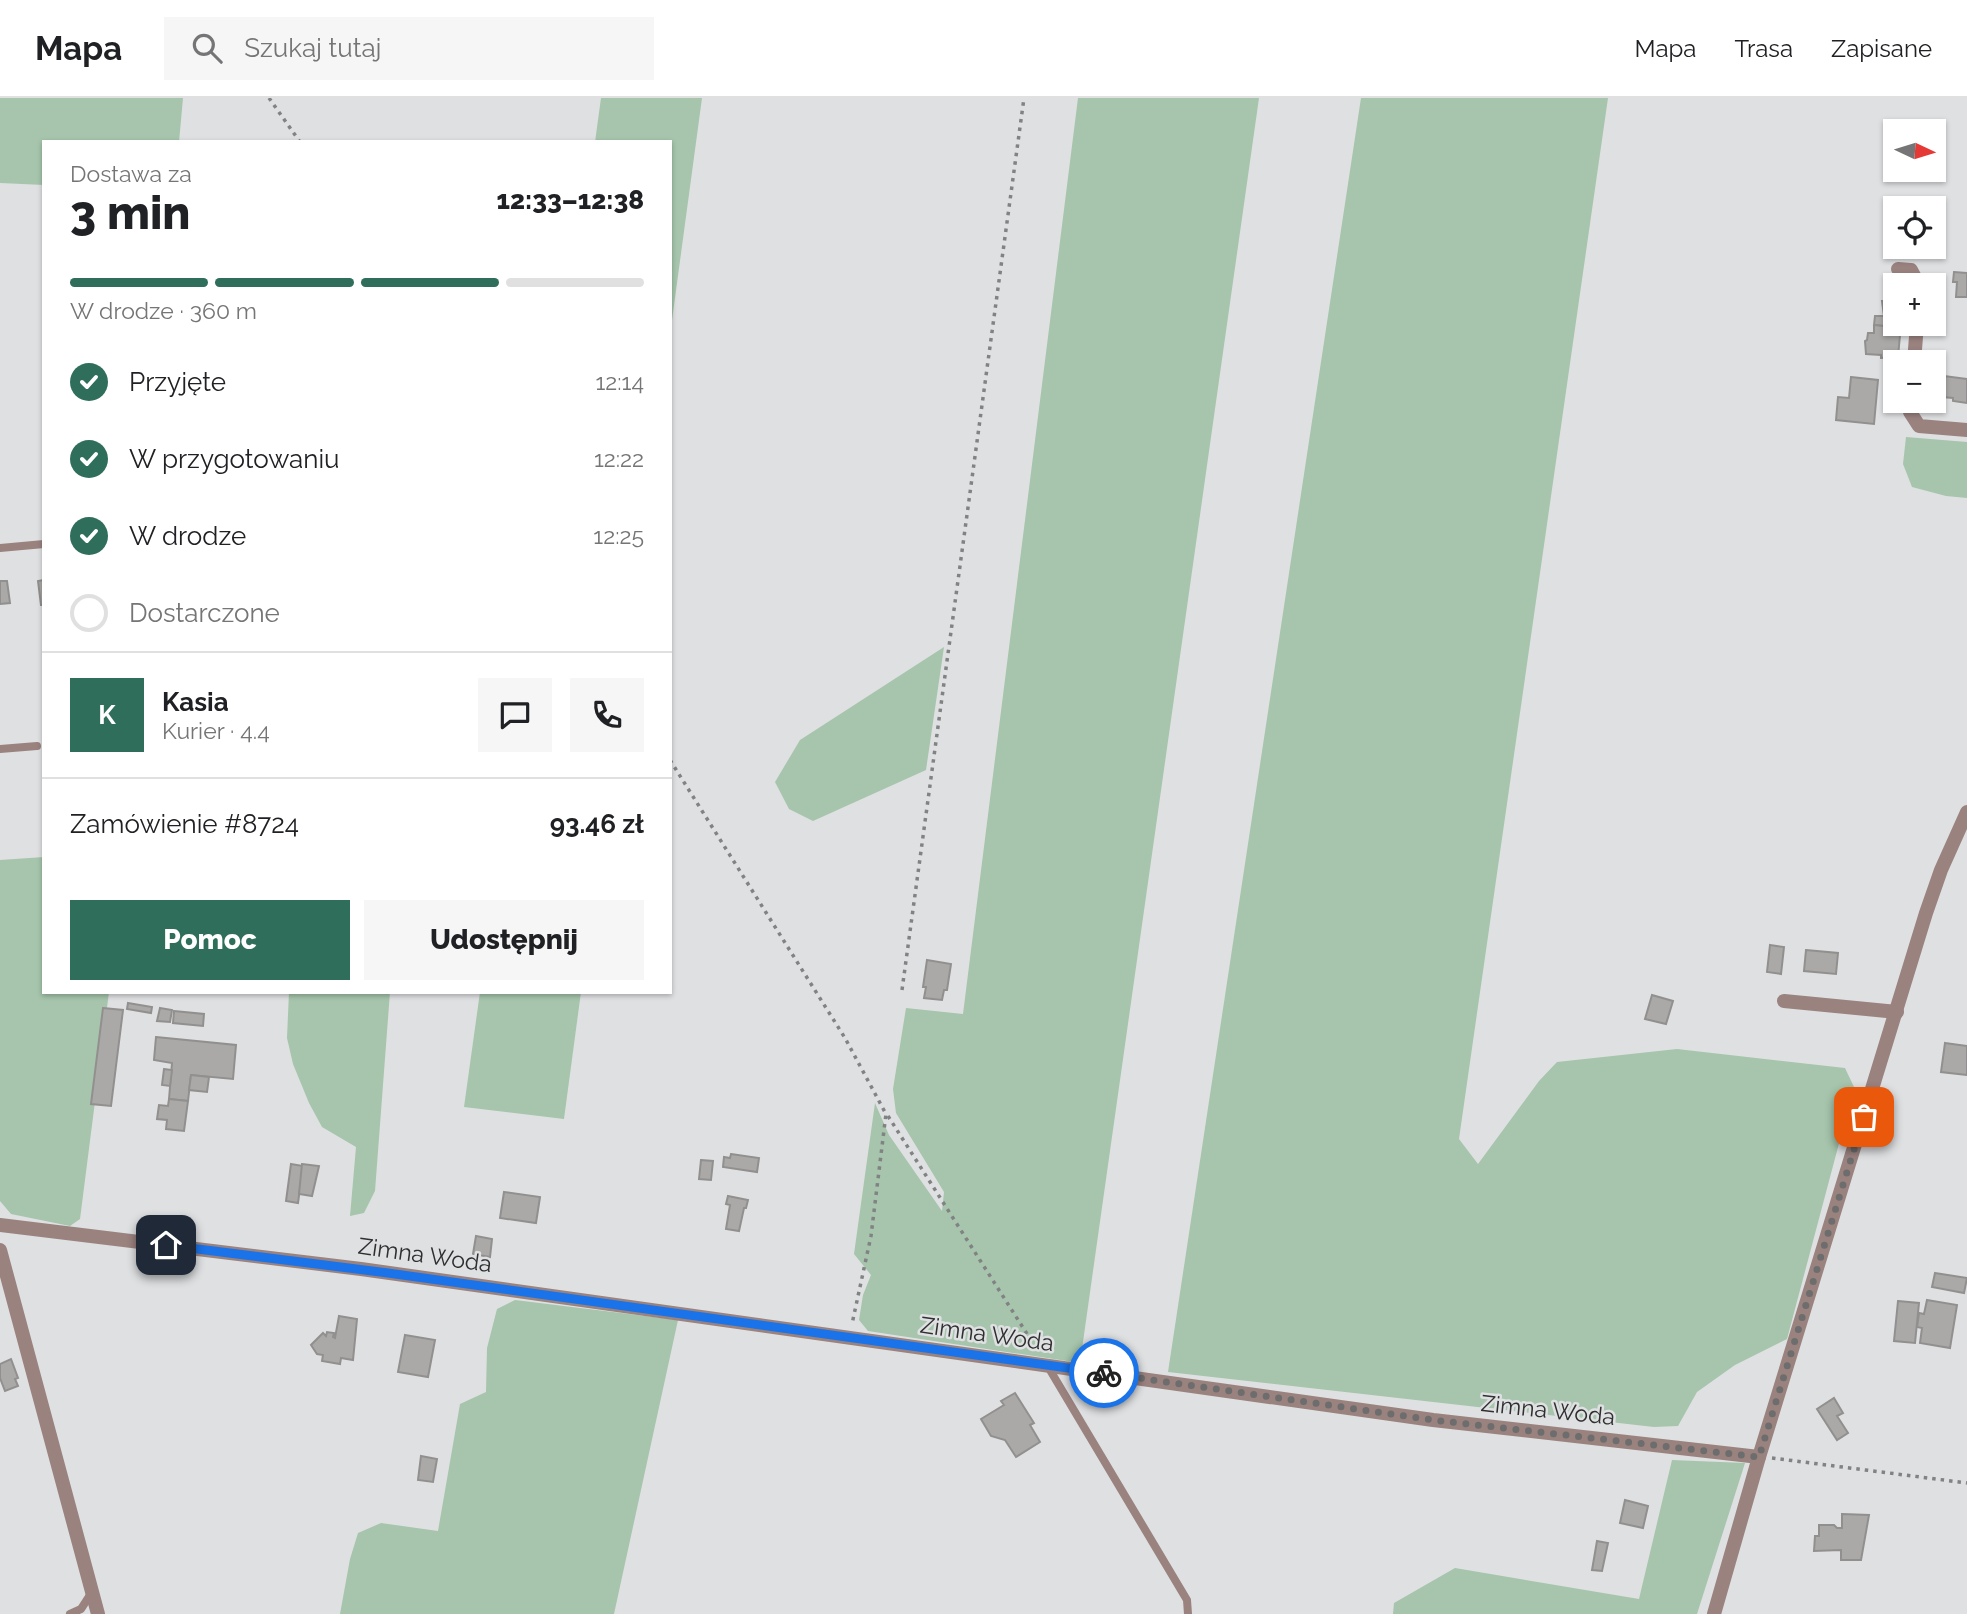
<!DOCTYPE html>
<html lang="pl">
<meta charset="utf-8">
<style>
:root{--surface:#fff;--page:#f6f6f6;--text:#202124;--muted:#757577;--line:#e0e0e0;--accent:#2f6e5b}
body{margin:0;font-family:Raleway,sans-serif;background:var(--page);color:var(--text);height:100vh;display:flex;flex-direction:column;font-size:26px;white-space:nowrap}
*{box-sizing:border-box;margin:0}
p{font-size:23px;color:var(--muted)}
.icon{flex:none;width:38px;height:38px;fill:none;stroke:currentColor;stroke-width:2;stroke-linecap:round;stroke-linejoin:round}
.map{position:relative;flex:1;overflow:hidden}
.details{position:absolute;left:42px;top:42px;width:630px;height:854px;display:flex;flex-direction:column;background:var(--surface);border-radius:0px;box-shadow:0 2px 5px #0004}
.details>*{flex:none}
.needle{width:46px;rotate:94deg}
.fabs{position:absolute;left:1883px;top:21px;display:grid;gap:14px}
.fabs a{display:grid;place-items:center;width:63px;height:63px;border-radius:0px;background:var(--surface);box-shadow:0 2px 5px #0004;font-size:35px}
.pin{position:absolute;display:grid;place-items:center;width:60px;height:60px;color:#fff;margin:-30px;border-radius:14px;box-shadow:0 4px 10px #0006}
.courier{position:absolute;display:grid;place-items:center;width:70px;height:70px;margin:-35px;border:5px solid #1a73e8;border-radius:50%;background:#fff;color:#222;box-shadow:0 2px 9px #0007}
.summary em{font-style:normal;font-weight:800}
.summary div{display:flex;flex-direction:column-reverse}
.summary{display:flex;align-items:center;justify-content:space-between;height:119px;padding:0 28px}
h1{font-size:46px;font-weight:800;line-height:52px}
.bar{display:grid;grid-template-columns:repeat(4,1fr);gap:10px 7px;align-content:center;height:84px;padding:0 28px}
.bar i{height:9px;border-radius:5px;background:var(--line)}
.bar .active{background:var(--accent)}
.bar p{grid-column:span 4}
.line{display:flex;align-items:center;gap:18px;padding:0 28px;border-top:2px solid var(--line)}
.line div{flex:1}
.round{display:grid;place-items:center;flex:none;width:74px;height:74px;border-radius:0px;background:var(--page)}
ol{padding:0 28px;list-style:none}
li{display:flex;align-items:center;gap:21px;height:77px}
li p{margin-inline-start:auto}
li .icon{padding:7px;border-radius:50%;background:var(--accent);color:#fff;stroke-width:4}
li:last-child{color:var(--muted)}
li i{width:38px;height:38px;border:4px solid var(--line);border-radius:50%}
.cta{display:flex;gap:14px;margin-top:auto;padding:14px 28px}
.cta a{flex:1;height:80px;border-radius:0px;background:var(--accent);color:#fff;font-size:28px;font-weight:800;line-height:80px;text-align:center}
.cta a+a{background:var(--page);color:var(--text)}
header{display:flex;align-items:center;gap:42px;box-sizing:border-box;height:98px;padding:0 35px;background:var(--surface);border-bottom:2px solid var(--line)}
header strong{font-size:33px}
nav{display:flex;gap:38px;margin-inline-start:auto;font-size:24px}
.search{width:490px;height:63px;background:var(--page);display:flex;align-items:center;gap:18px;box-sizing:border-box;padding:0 24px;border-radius:0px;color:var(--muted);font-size:26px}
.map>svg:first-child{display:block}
.green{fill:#a6c5ac}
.building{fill:#aba9a8;stroke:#92908f;stroke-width:2}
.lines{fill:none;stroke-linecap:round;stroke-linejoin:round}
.path{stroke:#818283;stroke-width:3.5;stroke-dasharray:3.5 5;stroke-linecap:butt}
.lane{stroke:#9a827f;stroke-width:8}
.street{stroke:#9a827f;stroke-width:14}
.done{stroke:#6d6d6e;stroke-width:7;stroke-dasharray:0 12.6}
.route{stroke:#1a73e8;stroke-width:9}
.labels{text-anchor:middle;stroke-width:5;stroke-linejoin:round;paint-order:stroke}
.street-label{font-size:23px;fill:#2f2f30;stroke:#dfe0e2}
</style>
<header>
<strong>Mapa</strong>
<div class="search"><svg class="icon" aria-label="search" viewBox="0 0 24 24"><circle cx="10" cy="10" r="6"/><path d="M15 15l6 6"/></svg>Szukaj tutaj</div>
<nav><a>Mapa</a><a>Trasa</a><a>Zapisane</a></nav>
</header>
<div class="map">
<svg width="1967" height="1516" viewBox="0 0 1967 1516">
<rect width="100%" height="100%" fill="#dfe0e2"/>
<g class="green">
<polygon points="0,0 183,0 179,44 44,44 44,87 0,85"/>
<polygon points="601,0 702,0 670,237 670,44 595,44"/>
<polygon points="1078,0 1259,0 1080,1265 868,1233 859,1222 863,1197 871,1177 854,1156 875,1005 889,1037 942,1113 944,1094 896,1015 893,991 906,910 963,916"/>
<polygon points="1361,0 1608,0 1459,1041 1478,1066 1539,983 1557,964 1677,951 1845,970 1854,989 1787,1241 1735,1267 1697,1294 1678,1328 1654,1329 1168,1274"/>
<polygon points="1906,339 1967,344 1967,400 1946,398 1912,389 1903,366"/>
<polygon points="944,549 926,672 813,723 789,711 775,684 800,642"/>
<polygon points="44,759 44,894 109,894 80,1121 70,1128 11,1116 0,1103 0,762"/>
<polygon points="289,894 390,894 375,1093 364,1115 350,1118 356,1049 322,1029 309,1005 293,966 287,940"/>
<polygon points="480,894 581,894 564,1021 464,1009"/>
<polygon points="515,1202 678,1222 614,1516 340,1516 350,1461 358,1435 381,1425 438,1433 460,1306 486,1294 487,1250 497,1211"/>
<polygon points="1672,1362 1745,1365 1697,1516 1393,1516 1394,1505 1455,1470 1639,1501"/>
</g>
<g class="building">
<polygon points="1954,174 1967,175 1967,199 1956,199 1957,184 1953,184"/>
<polygon points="1895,186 1899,187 1895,187 1893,229 1874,227 1875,218 1884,218 1882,203 1885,203 1885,192"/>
<polygon points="1874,227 1893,229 1893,237 1900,237 1898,259 1881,260 1881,257 1866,256 1865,243 1867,242 1868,235 1874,235"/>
<polygon points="1944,278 1967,281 1967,305 1953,303 1953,300 1942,299"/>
<polygon points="1851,279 1878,282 1874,326 1836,322 1838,299 1849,300"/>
<polygon points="44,482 44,507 41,507 38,483"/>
<polygon points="0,483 7,483 10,505 0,506"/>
<polygon points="1770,847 1784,849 1781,876 1767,874"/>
<polygon points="1806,852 1838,855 1836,876 1804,873"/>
<polygon points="927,862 951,866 947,892 944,892 942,902 924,900 926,889 923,889"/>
<polygon points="1652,897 1673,903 1666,926 1645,921"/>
<polygon points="128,905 152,909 151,915 127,911"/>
<polygon points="103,910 123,912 111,1008 91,1006"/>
<polygon points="160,910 172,912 170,924 157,923"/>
<polygon points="174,913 204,916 203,928 173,925"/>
<polygon points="156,939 236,947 233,981 191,977 188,1003 169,1001 172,965 154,962"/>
<polygon points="1945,945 1967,948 1967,977 1941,974"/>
<polygon points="164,971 172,972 170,988 162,987"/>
<polygon points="191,977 209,979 207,994 189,992"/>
<polygon points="169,1001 188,1003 184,1033 166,1031 167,1022 157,1021 159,1007 168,1008"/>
<polygon points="731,1056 759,1060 757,1074 723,1069 724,1059 730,1060"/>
<polygon points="701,1062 713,1063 711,1082 699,1081"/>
<polygon points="291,1066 303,1068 298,1105 286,1103"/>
<polygon points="302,1066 319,1068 312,1098 299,1096"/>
<polygon points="504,1094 540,1099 536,1125 500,1120"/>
<polygon points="728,1098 748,1102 746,1110 744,1110 739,1133 726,1131 730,1107 726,1106"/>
<polygon points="476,1138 492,1141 490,1159 473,1156"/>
<polygon points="1935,1175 1967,1180 1964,1195 1932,1189"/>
<polygon points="1927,1202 1957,1207 1950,1250 1920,1245 1922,1230 1917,1229 1919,1215 1924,1216"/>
<polygon points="1898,1203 1919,1205 1915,1245 1894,1243"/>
<polygon points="339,1218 357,1221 353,1262 341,1260 340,1266 322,1263 323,1257 317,1256 311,1247 323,1235 326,1238 327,1234 334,1235 333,1239 335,1240"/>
<polygon points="405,1237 435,1242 428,1279 398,1274"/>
<polygon points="11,1261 18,1280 15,1281 18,1288 5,1293 0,1280 0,1266"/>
<polygon points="1015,1295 1034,1325 1030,1327 1040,1344 1016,1359 1005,1342 991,1338 981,1321 1004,1307 1001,1303"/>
<polygon points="1834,1300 1843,1315 1837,1318 1848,1335 1837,1342 1817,1311"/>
<polygon points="421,1358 437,1361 433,1384 418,1382"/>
<polygon points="1625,1402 1648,1408 1643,1430 1620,1425"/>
<polygon points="1842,1416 1869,1417 1861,1462 1841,1462 1841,1452 1814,1453 1815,1438 1819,1438 1819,1427 1834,1427 1837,1430 1842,1430"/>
<polygon points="1597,1443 1608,1445 1602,1473 1592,1472"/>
</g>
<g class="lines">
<g class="path">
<polyline points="269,0 300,44"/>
<polyline points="670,662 845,940 886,1016 871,1138 852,1226"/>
<polyline points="902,892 1024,0"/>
<polyline points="888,1018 1036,1250"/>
<polyline points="1772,1360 1967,1385"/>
</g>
<g class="lane">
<polyline points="0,450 44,446"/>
<polyline points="0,651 37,648"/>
<polyline points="1047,1267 1187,1502 1188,1516"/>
<polyline points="70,1516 81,1511 92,1494"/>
</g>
<g class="street">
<polyline points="1898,171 1911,172 1919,187"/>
<polyline points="1914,264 1917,226"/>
<polyline points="1911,303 1910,314 1919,328 1967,332"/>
<polyline points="1784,903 1897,914"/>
<polyline points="0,1127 361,1171 1433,1322 1759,1359"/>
<polyline points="0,1152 98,1516"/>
<polyline points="1714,1516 1759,1359 1926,815 1941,772 1967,714"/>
</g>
</g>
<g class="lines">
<polyline class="done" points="1104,1275 1433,1322 1759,1359 1864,1019"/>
<polyline class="route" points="166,1147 388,1175 1104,1275"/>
</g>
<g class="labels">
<g class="street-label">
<text transform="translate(425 1157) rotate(8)" y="8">Zimna Woda</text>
<text transform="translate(987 1236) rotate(8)" y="8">Zimna Woda</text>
<text transform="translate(1548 1312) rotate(6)" y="8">Zimna Woda</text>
</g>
</g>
</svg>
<div class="fabs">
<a><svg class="needle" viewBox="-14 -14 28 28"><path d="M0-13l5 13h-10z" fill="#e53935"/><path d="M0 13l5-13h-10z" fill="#757577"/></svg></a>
<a><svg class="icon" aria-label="locate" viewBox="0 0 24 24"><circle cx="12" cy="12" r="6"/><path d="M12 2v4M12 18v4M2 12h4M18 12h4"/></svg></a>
<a>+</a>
<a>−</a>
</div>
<div class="pin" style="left:1864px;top:1019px;background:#ea580c"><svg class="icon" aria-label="bag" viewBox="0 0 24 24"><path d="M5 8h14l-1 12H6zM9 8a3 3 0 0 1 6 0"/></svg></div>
<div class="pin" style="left:166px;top:1147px;background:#1f2937"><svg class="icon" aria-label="home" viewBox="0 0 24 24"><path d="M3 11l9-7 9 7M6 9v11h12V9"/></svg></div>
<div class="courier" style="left:1104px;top:1275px"><svg class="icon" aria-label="bike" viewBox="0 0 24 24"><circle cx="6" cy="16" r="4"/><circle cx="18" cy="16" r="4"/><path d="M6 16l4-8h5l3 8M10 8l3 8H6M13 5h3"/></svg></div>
<section class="details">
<div class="summary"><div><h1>3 min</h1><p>Dostawa za</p></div><em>12:33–12:38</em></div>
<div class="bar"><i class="active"></i><i class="active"></i><i class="active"></i><i></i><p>W drodze · 360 m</p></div>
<ol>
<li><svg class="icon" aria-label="check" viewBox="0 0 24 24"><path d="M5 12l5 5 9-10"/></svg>Przyjęte<p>12:14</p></li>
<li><svg class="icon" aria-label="check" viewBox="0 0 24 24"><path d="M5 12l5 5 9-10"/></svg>W przygotowaniu<p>12:22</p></li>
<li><svg class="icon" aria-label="check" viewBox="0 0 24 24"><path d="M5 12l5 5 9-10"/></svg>W drodze<p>12:25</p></li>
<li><i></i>Dostarczone</li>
</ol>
<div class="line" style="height:126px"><b class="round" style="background:var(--accent);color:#fff">K</b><div><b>Kasia</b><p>Kurier · 4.4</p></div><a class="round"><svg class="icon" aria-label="chat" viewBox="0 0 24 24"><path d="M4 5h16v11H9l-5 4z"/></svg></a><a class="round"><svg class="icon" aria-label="phone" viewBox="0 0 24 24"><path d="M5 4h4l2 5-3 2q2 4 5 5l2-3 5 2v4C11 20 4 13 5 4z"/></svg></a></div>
<div class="line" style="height:91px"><div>Zamówienie #8724</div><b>93.46 zł</b></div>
<div class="cta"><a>Pomoc</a><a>Udostępnij</a></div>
</section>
</div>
